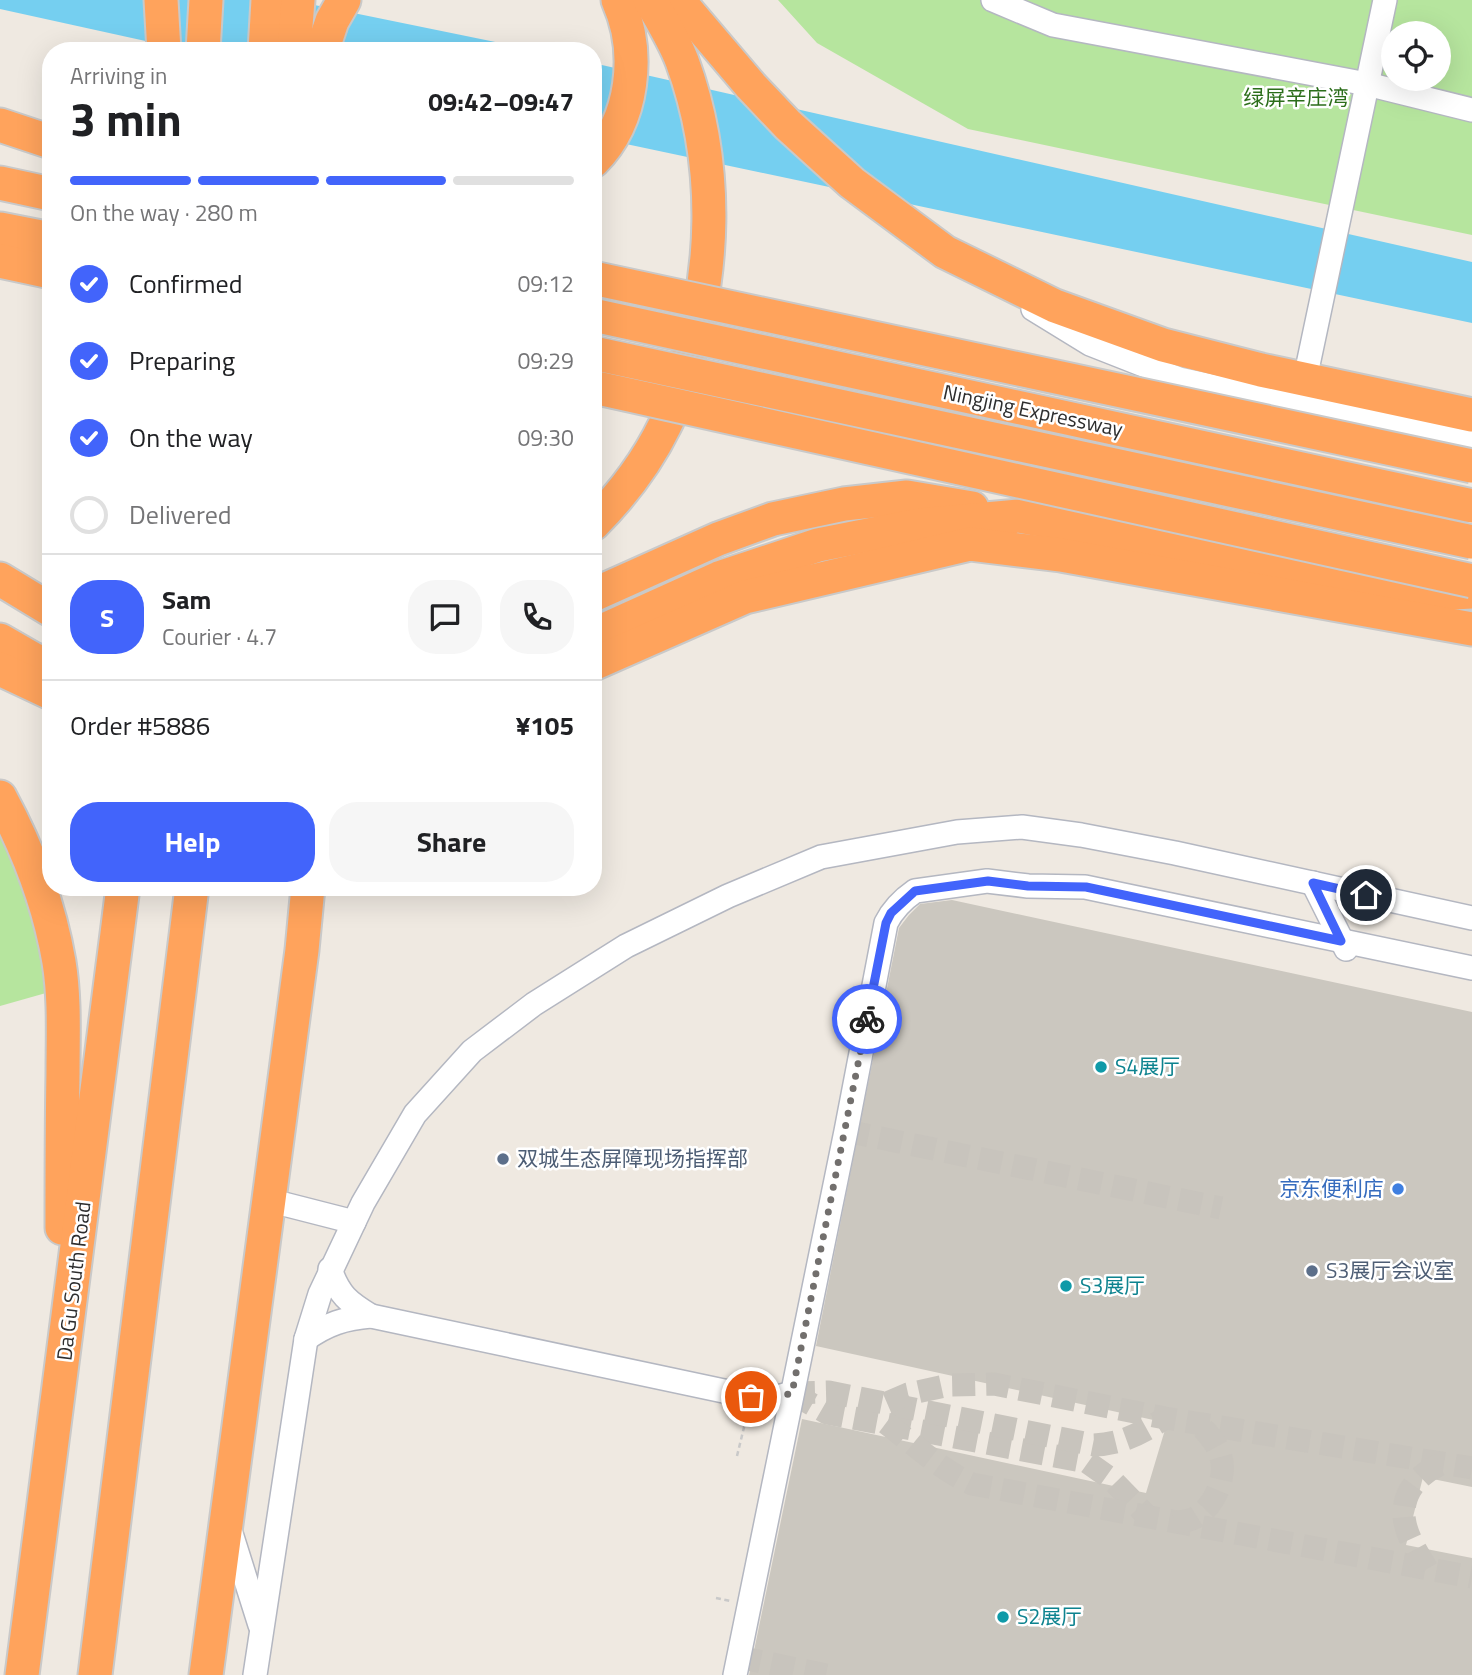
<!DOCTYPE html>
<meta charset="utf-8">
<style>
:root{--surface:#fff;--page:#f6f6f6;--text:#202124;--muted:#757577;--line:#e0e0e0;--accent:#4264fb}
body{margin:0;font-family:"Titillium Web","Noto Sans SC",sans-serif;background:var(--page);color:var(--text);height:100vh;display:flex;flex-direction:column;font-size:26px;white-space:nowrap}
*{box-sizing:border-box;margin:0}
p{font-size:23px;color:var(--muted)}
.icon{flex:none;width:38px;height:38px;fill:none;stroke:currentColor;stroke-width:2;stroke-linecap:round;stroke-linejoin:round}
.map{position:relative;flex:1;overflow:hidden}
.side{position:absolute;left:42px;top:42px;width:560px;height:854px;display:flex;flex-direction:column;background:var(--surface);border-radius:28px;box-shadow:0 7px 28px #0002}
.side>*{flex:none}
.buttons{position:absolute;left:1381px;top:21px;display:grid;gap:14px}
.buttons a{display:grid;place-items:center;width:70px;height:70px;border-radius:50%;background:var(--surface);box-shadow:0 7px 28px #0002;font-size:35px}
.pin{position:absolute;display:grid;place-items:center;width:60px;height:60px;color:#fff;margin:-30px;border:4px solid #fff;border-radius:50%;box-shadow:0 2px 7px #0007}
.courier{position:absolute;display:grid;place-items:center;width:70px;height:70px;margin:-35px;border:5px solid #4264fb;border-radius:50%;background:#fff;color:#222;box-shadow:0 2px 9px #0007}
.headline em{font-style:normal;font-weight:700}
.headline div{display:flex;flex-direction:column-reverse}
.headline{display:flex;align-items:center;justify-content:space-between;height:119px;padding:0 28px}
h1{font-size:46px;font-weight:700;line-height:52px}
.bar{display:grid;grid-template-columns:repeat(4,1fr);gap:10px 7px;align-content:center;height:84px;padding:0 28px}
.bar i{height:9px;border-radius:5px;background:var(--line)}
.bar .selected{background:var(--accent)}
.bar p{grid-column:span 4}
.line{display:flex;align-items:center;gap:18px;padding:0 28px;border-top:2px solid var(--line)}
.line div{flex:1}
.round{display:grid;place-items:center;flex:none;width:74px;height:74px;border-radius:28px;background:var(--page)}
ol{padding:0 28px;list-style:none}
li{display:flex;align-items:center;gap:21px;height:77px}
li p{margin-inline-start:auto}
li .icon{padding:7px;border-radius:50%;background:var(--accent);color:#fff;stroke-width:4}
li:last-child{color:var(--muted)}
li i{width:38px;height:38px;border:4px solid var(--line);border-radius:50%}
.action{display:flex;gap:14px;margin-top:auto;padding:14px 28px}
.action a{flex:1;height:80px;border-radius:28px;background:var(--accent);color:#fff;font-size:28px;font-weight:700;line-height:80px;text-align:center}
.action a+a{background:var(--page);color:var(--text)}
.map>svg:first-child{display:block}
.green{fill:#b6e59e;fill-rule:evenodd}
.water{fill:#75cff0}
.building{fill:#cbc7bf}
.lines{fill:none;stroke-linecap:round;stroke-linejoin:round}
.minor-tunnel{stroke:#c8c4bd;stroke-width:23;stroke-dasharray:23 11;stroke-linecap:butt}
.minor-casing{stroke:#b4b7c1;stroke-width:26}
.highway-casing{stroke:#c9c9c9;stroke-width:37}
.path{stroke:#c9c9c9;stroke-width:2.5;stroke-dasharray:5 3.5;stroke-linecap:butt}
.minor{stroke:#fff;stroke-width:23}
.highway{stroke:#ffa35c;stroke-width:33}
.highway-bridge-casing{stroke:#c9c9c9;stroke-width:37;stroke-linecap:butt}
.highway-bridge{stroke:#ffa35c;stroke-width:33}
.done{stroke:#726f6d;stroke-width:7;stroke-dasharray:0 12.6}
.route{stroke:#4264fb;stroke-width:9}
.culture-dot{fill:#0f9aa8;stroke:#fff;stroke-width:2.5}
.service-dot{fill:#5c6f8a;stroke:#fff;stroke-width:2.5}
.shop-dot{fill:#3f7fe0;stroke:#fff;stroke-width:2.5}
.labels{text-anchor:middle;stroke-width:5;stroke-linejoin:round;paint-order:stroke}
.park-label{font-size:21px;fill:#2c6e1b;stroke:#fff}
.street-label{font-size:21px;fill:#2e2e2e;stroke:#fff}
.culture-label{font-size:21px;fill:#0d838f;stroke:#fff;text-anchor:start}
.service-label{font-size:21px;fill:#4e5e75;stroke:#fff;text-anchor:start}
.shop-label{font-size:21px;fill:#366cbe;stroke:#fff;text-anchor:end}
</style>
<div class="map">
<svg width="1472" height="1675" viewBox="0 0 1472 1675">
<rect width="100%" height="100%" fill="#efe9e1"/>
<g class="green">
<path d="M778 0H1472V235L968 129 817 43ZM1393 33H1438V79H1393Z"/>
<polygon points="0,820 30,887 53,991 0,1006"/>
</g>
<g class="water">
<polygon points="0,0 290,0 539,51 191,51 0,9"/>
<polygon points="593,63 1472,262 1472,323 593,137"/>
</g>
<polygon class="building" points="952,900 1472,1012 1472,1487 1423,1477 1406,1545 1472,1558 1472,1675 749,1675 802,1419 1146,1493 1167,1423 816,1346 899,928 909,915 920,904"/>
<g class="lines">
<g class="minor-tunnel">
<polyline points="846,1131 1221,1208"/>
<polyline points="792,1393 827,1413 1087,1462 1111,1479 1148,1517"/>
<path d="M792 1393 829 1392 1094 1445C1122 1444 1142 1433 1165 1418"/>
<polyline points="887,1403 908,1394 949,1385 994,1384 1165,1418 1472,1468"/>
<path d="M886 1423C914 1444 939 1469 972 1484L1472 1577"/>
<path d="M1175 1523C1181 1521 1191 1521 1196 1517 1215 1506 1228 1475 1220 1454 1216 1442 1207 1433 1198 1423"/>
<path d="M1427 1569C1419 1555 1408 1539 1405 1523 1399 1495 1419 1472 1444 1463"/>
<polyline points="738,1657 826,1675"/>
</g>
<defs>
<g id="minor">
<polyline points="993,0 1053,25 1367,84 1472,110"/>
<polyline points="1033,309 1090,344 1179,379 1472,442"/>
<polyline points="1305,379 1385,0"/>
<polyline points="1313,883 1346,949"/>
<polyline points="268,1200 354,1222"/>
<path d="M330 1269C339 1295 348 1302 371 1316"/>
<path d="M306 1339C327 1324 345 1318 371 1316L766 1400 792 1393"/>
<polyline points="229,1527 260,1625"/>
<polyline points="255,1675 306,1339 320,1294 363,1203 415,1114 472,1051 534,1004 626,946 728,896 821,857 957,832 1022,827 1081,835 1175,853 1472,918"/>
<path d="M735 1675 846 1131 886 923C893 909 902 900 915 891L987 881 1028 886 1085 887 1472 968"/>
</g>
<g id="highway">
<polyline points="161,0 164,51"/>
<polyline points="678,0 751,86 788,125 852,183 945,252 1055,306 1163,345 1261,370 1472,415"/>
<polyline points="203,51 206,0"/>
<polyline points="265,51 268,0"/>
<polyline points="294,51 298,0"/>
<polyline points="322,51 332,21 344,0"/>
<polyline points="0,125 51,142"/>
<path d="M593 161C634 120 641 52 618 0"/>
<polyline points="0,183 51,194"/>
<polyline points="0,229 51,239"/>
<polyline points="0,261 51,272"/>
<path d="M593 524C622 495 647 462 665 425 672 412 676 395 681 380 716 276 720 165 682 61 674 40 661 19 650 0"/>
<polyline points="0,579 51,610"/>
<polyline points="593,595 718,539 773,519 844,504 907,497 972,508"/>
<polyline points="593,635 719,578 818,545 919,525 1019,516 1437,594 1472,592"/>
<polyline points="0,640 33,659 51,667"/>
<polyline points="593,664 745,597 970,544 1061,555 1472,629"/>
<polyline points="0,669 51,693"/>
<path d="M0 797C28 849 49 903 59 962 65 999 63 1036 63 1073 62 1125 62 1176 62 1228"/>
<polyline points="22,1675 123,887"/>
<polyline points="95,1675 192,887"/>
<polyline points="206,1675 302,950 308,887"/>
</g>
</defs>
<use href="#minor" class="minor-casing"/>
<use href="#highway" class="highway-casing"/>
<g class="path">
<polyline points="737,1456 747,1415"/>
<polyline points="716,1598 730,1601"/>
</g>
<use href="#minor" class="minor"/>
<use href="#highway" class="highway"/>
<defs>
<g id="highway-bridge">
<polyline points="593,278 1472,466"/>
<polyline points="593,315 1472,506"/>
<polyline points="593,353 1472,542"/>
<polyline points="593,387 1472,581"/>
</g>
</defs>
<use href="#highway-bridge" class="highway-bridge-casing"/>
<use href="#highway-bridge" class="highway-bridge"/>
</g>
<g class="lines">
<polyline class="done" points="751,1397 766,1400 792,1393 867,1019"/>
<polyline class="route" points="867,1019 886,923 891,913 915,891 988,881 1028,886 1086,887 1341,941 1313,883 1366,895"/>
</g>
<g class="culture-dot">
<circle cx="1101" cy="1067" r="7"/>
<circle cx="1066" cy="1286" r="7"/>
<circle cx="1003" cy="1617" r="7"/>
</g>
<g class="service-dot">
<circle cx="503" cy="1159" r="7"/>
<circle cx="1312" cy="1271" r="7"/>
</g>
<circle class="shop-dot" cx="1398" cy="1189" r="7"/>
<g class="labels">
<g class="park-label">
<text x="1296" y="105">绿屏辛庄湾</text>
</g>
<g class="street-label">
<text transform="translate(1033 411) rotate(12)" y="7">Ningjing Expressway</text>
<text transform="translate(74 1281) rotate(-83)" y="7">Da Gu South Road</text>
</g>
<g class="culture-label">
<text x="1115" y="1074">S4展厅</text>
<text x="1080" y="1293">S3展厅</text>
<text x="1017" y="1624">S2展厅</text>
</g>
<g class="service-label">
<text x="517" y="1166">双城生态屏障现场指挥部</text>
<text x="1326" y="1278">S3展厅会议室</text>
</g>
<g class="shop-label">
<text x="1384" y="1196">京东便利店</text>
</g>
</g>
</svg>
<div class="buttons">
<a><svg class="icon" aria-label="locate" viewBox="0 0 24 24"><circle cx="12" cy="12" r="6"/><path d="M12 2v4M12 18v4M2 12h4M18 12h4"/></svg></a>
</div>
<div class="pin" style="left:751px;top:1397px;background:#ea580c"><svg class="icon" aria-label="bag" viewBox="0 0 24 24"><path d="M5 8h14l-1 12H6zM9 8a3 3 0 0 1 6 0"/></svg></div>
<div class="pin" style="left:1366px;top:895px;background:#1f2937"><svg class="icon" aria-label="home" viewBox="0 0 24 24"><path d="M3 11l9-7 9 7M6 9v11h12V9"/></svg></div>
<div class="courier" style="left:867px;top:1019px"><svg class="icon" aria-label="bike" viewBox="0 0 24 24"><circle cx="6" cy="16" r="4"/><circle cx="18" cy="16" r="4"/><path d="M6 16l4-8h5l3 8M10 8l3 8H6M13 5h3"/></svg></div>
<section class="side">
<div class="headline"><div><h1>3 min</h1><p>Arriving in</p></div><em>09:42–09:47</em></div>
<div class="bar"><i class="selected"></i><i class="selected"></i><i class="selected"></i><i></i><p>On the way · 280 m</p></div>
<ol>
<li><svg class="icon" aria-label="check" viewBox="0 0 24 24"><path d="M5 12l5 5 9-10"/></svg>Confirmed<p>09:12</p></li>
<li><svg class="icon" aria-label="check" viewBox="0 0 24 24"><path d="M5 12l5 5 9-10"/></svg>Preparing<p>09:29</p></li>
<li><svg class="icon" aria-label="check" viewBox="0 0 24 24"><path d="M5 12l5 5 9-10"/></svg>On the way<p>09:30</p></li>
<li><i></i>Delivered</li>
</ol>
<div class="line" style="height:126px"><b class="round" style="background:var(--accent);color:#fff">S</b><div><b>Sam</b><p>Courier · 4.7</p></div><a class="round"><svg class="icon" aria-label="chat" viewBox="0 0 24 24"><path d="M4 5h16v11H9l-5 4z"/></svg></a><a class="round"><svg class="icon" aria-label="phone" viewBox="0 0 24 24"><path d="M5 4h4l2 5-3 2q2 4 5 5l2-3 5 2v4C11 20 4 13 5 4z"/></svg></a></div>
<div class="line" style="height:91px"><div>Order #5886</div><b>¥105</b></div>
<div class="action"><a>Help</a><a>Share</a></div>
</section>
</div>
